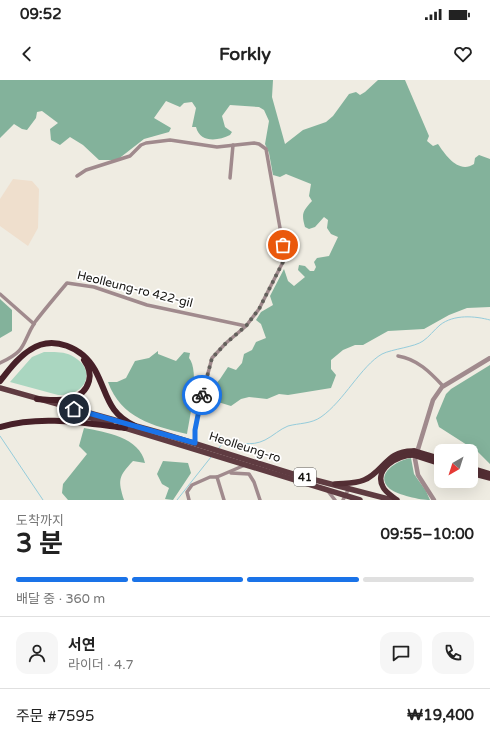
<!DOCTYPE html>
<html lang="ko">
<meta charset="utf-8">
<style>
:root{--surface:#fff;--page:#f6f6f6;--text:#222;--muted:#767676;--line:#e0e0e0;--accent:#1a73e8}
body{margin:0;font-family:"Varela Round","Noto Sans KR",sans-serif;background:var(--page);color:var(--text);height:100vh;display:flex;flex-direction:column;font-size:15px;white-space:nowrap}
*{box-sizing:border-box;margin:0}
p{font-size:13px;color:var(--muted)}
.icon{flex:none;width:22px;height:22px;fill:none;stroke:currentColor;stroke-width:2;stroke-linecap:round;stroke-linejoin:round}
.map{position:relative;height:420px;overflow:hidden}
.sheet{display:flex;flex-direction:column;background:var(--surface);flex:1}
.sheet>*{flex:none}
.needle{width:26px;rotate:219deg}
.controls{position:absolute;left:434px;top:364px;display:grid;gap:8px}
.controls a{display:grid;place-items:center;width:44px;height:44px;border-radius:8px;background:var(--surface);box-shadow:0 4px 16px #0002;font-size:20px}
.pin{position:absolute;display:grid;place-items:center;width:34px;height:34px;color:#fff;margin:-17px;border:2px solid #fff;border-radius:50%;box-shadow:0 1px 4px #0007}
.courier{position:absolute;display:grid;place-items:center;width:40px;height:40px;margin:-20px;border:3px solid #1a73e8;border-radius:50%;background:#fff;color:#222;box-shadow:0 1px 5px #0007}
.headline em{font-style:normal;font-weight:700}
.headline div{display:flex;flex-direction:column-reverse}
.headline{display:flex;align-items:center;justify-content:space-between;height:68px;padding:0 16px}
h1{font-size:26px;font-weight:700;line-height:30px}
.bar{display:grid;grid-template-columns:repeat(4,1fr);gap:6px 4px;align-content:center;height:48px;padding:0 16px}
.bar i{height:5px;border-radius:3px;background:var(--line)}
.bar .active{background:var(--accent)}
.bar p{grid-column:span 4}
.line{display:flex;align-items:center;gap:10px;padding:0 16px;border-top:1px solid var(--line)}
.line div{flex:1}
.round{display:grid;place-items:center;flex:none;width:42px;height:42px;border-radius:12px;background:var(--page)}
.status{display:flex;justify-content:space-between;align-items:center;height:28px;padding:0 20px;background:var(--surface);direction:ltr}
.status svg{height:11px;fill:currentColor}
header{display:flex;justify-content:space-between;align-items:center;height:52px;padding:0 16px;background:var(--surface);font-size:18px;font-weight:700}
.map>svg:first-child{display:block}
.education{fill:#efdfcd}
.green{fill:#aad6c0}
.forest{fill:#83b29b}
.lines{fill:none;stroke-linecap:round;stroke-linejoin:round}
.stream{stroke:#95ccdb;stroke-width:1}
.minor{stroke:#a08a8d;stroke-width:3.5}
.tertiary{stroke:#a08a8d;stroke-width:4.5}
.primary{stroke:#5f3b41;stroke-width:5.5}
.trunk{stroke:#532e34;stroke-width:5.5}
.motorway{stroke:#472028;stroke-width:6}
.trunk-bridge{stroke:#532e34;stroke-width:5.5}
.done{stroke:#62605b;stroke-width:4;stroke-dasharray:0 7.2}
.route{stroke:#1a73e8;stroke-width:5}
.labels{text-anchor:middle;stroke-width:3.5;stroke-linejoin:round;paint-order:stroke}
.shield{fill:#fff;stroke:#5c5b59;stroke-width:1}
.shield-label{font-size:11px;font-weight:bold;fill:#161512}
.street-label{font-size:12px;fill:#161512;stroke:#fff}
</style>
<div class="status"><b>09:52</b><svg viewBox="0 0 49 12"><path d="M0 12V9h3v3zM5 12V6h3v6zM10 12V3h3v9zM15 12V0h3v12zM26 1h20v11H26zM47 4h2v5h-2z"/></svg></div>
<header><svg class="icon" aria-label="back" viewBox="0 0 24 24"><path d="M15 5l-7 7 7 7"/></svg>Forkly<svg class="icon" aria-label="heart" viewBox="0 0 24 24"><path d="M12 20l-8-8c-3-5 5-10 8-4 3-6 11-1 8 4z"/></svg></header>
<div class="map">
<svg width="490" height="420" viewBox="0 0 490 420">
<rect width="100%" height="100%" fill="#efece2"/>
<polygon class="education" points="13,99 32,101 39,109 38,148 28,166 0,146 0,119"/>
<path class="green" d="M44 272C54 272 65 271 74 277 98 291 85 317 58 315L10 302 32 277Z"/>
<g class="forest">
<path d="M0 0H273L272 17 285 64 303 50 326 42 333 36 349 14 356 12 360 15 365 12 378 0H405L429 56 427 61 433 66 438 64C446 76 459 94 474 84L475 78 479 75 490 79V227L467 228 449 235 424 249 388 251 363 265H355L343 270 331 280V289L336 295 331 308 288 315 279 314 267 319 249 317 241 319 231 326 218 322 206 315 220 299 228 287 236 290 242 283 244 274 252 270 256 262 266 258 261 244 256 240 261 232 273 225 270 216 284 189 288 201 294 206 305 197 298 190 299 185 305 186 310 191H314L316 187 314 182 317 178 329 176 338 157 331 154 327 148 328 140 324 137 315 147 309 149 305 147C301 133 303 131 312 121L309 116 311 104 286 94 280 97 273 95 269 73 265 64 269 41 264 30 259 27 230 25 222 36 225 47 232 52 230 55C218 61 200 63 196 47H192L196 28 192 22 184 23 180 27 166 21 154 38 171 48 169 52 144 59 117 80H99L83 65 70 57 60 65 51 60 50 49 58 43 42 31 37 32 36 38 27 50 22 49 14 44 0 58Z"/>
<polygon points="0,219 12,230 12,251 0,258"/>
<path d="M158 271V274L176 281 184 272 190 273 189 278C200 291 190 337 187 354 153 346 121 338 108 302H117L126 298 135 281 149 278Z"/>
<polygon points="490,285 490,384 478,372 439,347 436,338 446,314 451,309"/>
<path d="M84 348C105 352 140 357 145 383L133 381C118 397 118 400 124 420H68L62 413 63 404 87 374 79 366Z"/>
<path d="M411 378 414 394 426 411 430 420C420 420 398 415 390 409 373 394 398 380 411 378Z"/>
<polygon points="163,381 188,383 191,393 173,420 165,419 169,408 162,404 157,394"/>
</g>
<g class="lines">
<g class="stream">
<polyline points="0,356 43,420"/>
<path d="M218 369 224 362C238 362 251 367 265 360 273 356 280 349 288 346 299 343 311 344 321 337 344 321 361 286 382 274 392 269 415 267 423 261 429 257 434 250 440 245 454 234 475 236 490 240"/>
<polyline points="177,420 211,377"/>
</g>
<g class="minor">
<polyline points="77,96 86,90 130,76 141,65 146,63 170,60 217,67 254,63 259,64 266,69 283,165 284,180 259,229 246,246 226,263 212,278 201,320 195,350 195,363"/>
<polyline points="230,98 233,65"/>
<polyline points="0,214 34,244"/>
<path d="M398 276C417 279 430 292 443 306"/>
<path d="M0 283C28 270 21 264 35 242 45 229 56 216 67 203L94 207 147 225 246 246"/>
<polyline points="231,393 249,394 254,402 260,420"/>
<polyline points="217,397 224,420"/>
<polyline points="327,410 335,420"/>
<polyline points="189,420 187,412 192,405 210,397 217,397 245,385"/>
<polyline points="343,420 349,408"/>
</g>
<polyline class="tertiary" points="434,420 418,395 415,379 433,320 442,307 490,278"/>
<g class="primary">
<polyline points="0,308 161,353 296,395 392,420"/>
<polyline points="72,332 111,344"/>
<polyline points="122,347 360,420"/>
</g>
<g class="trunk">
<polyline points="471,388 490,394"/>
<polyline points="471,393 490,398"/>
<path d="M335 404C344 403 355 404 364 400 384 392 386 370 414 371"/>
<path d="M397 420C392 416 385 412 383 407 373 389 398 375 413 375"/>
</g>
<g class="motorway">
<path d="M0 301C9 290 18 277 30 270 53 254 83 268 95 290 108 314 107 333 135 346"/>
<path d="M37 319C55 320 82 325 89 301 91 294 89 287 84 280"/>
<path d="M0 347C41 335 84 343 125 348"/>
</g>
<g class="trunk-bridge">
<polyline points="414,371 441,379"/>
<polyline points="413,375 441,384"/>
</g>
</g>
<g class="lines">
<polyline class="done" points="202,315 212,278 226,263 246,246 259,229 284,180 283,165"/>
<polyline class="route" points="74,329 195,363 195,350 202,315"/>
</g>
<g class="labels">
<rect class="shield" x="294" y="388" width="22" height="18" rx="3"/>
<g class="shield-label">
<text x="305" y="401">41</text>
</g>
<g class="street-label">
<text transform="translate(135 209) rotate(14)" y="4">Heolleung-ro 422-gil</text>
<text transform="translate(245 367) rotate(18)" y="4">Heolleung-ro</text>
</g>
</g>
</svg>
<div class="controls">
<a><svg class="needle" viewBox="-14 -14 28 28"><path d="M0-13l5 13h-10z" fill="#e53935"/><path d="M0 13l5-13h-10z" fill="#767676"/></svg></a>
</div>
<div class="pin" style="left:283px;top:165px;background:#ea580c"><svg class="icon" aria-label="bag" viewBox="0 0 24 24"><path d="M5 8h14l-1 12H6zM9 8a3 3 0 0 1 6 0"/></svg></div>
<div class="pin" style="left:74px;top:329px;background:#1f2937"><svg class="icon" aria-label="home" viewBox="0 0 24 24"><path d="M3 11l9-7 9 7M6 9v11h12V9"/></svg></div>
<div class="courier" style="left:202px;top:315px"><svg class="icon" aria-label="bike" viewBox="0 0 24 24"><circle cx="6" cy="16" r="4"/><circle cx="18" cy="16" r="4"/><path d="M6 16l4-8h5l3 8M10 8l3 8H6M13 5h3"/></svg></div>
</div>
<section class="sheet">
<div class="headline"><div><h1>3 분</h1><p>도착까지</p></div><em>09:55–10:00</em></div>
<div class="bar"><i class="active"></i><i class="active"></i><i class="active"></i><i></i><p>배달 중 · 360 m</p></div>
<div class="line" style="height:72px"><a class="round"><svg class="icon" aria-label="person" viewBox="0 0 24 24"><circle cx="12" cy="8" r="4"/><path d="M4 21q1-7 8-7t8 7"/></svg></a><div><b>서연</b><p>라이더 · 4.7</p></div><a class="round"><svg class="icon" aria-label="chat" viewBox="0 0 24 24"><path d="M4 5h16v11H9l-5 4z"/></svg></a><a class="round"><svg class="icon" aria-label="phone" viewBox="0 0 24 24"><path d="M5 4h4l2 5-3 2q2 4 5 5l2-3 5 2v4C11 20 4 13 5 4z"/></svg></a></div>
<div class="line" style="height:52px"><div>주문 #7595</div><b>₩19,400</b></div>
</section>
